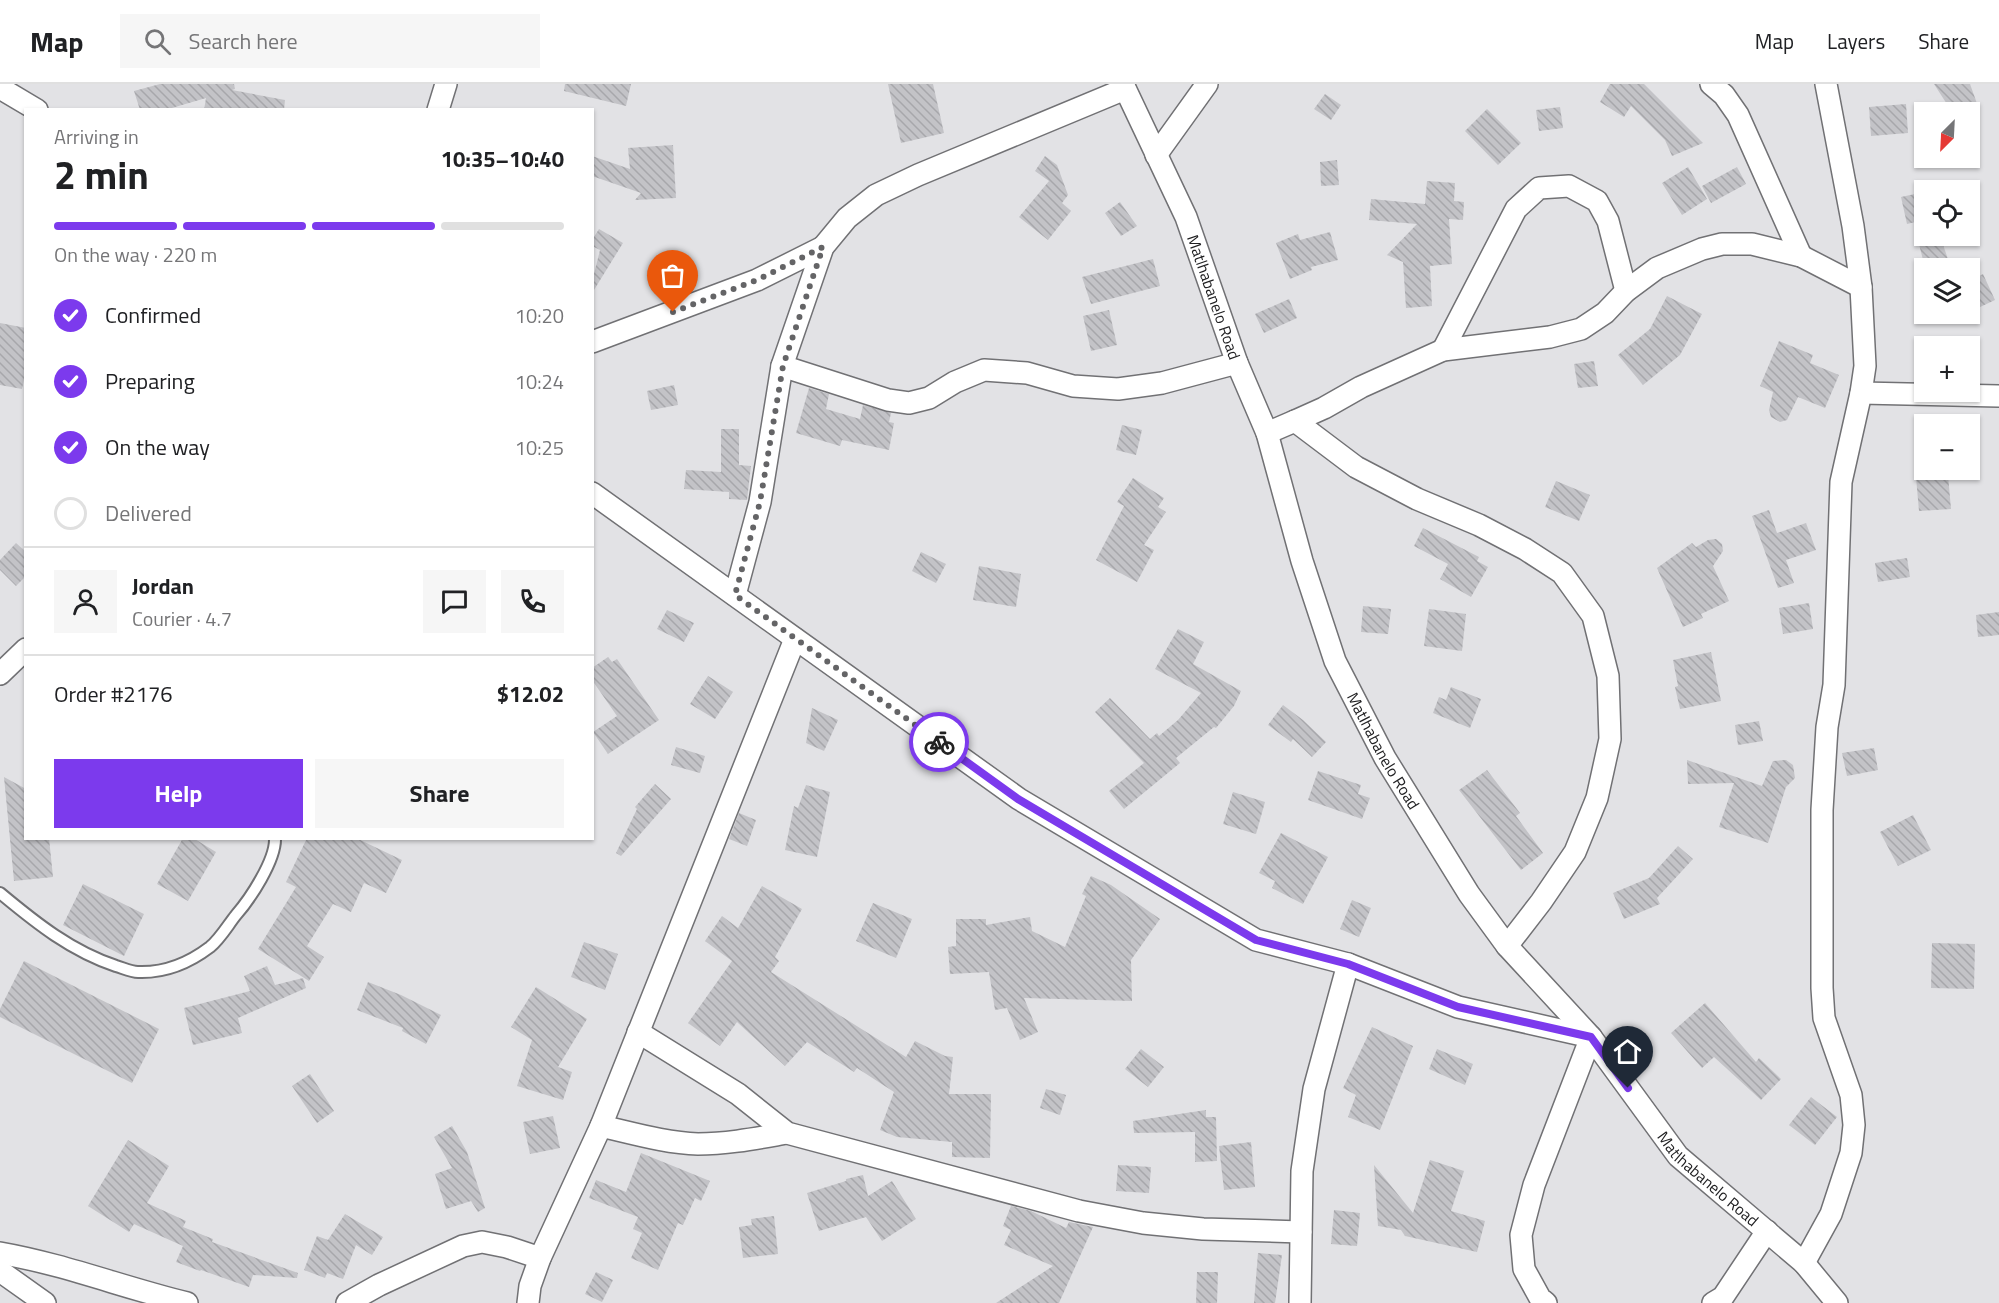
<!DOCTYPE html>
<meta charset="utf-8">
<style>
:root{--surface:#fff;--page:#f6f6f6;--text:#202124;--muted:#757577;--line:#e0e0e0;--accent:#7c3aed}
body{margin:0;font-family:"Titillium Web",sans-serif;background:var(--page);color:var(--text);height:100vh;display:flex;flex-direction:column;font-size:22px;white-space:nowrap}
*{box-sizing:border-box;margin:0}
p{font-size:20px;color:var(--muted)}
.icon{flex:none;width:33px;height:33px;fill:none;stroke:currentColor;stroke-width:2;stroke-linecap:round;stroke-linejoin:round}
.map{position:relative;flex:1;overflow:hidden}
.drawer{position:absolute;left:24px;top:24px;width:570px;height:732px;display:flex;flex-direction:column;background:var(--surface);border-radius:0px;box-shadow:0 2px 4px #0004}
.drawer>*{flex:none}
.needle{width:39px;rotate:204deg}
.buttons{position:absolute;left:1914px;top:18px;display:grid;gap:12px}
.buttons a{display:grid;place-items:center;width:66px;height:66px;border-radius:0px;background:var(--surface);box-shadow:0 2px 4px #0004;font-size:30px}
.pin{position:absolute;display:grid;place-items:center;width:51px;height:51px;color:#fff;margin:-62px -26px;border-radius:50% 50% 50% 0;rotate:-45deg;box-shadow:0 0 6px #0007}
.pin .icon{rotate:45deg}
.courier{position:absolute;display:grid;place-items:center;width:60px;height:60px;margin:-30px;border:4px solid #7c3aed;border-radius:50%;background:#fff;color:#222;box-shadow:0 2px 8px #0007}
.summary em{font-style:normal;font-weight:700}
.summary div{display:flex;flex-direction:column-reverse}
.summary{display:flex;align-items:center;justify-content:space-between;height:102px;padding:0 30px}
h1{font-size:39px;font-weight:700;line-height:45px}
.bar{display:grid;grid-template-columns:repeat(4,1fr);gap:9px 6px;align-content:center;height:72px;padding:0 30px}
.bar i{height:8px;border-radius:4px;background:var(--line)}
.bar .on{background:var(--accent)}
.bar p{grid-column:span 4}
.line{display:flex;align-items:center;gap:15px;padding:0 30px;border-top:2px solid var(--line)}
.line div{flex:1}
.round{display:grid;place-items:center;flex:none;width:63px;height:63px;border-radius:0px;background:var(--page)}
ol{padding:0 30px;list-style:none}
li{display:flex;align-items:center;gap:18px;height:66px}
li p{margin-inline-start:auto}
li .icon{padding:6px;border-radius:50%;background:var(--accent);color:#fff;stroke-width:4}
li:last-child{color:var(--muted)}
li i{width:33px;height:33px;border:3px solid var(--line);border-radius:50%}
.button{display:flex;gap:12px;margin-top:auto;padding:12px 30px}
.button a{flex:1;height:69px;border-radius:0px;background:var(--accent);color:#fff;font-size:24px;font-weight:700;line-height:69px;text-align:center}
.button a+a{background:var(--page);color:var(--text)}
header{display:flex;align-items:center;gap:36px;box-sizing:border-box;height:84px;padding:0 30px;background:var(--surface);border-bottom:2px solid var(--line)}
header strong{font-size:28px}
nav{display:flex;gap:33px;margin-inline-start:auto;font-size:21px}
.search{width:420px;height:54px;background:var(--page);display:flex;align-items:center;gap:15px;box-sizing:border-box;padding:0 21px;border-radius:0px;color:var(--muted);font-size:22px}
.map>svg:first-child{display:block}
.building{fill:url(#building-back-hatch)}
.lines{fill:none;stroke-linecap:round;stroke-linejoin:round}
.lane-casing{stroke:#717174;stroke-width:14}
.street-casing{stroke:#717174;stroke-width:24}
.lane{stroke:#fff;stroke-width:10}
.street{stroke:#fff;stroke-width:21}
.done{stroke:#646466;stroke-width:6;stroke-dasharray:0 10.8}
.route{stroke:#7c3aed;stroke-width:8}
.labels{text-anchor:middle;stroke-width:6;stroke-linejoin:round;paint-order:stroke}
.street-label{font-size:16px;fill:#202022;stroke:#fff}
</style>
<header>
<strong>Map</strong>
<div class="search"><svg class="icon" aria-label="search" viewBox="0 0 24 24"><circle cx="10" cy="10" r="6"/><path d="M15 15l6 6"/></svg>Search here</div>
<nav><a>Map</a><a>Layers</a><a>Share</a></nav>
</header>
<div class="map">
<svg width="1999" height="1219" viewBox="0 0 1999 1219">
<defs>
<pattern id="building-back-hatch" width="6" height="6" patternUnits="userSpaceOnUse" patternTransform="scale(1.5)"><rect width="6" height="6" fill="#c3c3c7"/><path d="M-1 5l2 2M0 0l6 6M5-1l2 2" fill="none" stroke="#a7a7ab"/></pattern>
</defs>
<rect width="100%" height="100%" fill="#e2e2e5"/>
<g class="building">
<polygon points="160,0 234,0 235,5 232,6 285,16 284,26 204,26 206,14 165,26 140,26 134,7"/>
<polygon points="565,0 631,0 626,22 564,7"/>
<polygon points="888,0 933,0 944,49 901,59"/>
<polygon points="1610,0 1644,0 1703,59 1672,72 1665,56 1631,22 1624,33 1600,18"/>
<polygon points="1934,0 1970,0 1980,28 1952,28"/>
<polygon points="1325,10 1341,21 1331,36 1314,25"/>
<polygon points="1906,20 1908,49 1871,52 1869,23"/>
<polygon points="1560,23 1563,44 1539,47 1536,26"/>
<polygon points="1487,25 1521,59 1498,81 1465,47"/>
<polygon points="673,61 676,114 635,116 641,109 592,92 592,72 630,85 628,64"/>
<polygon points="1045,72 1057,81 1068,111 1062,119 1071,127 1048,156 1019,133 1049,97 1035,87"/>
<polygon points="1337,76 1339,101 1321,102 1320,78"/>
<polygon points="1688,83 1707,115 1682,131 1662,99"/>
<polygon points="1737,83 1746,100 1711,119 1702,102"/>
<polygon points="1427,97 1455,99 1454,117 1464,118 1463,136 1449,135 1452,180 1430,182 1432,222 1406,224 1403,178 1387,171 1417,140 1369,136 1371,115 1425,120"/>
<polygon points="1924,108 1924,136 1907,140 1901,113"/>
<polygon points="1120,118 1137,142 1121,152 1105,129"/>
<polygon points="599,145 623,159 594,206 592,205 592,198 600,166 592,162 592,156"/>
<polygon points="1330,148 1338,176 1311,183 1312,186 1290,195 1276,159 1298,150 1300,156"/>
<polygon points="1917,152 1940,152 1951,184 1925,184"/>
<polygon points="1153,175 1160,202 1091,220 1082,193"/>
<polygon points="1983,190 1995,216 1978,224 1970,205 1970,197"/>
<polygon points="1667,212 1702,230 1680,271 1643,301 1618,271 1650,245"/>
<polygon points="1289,215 1297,234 1264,249 1255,230"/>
<polygon points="1109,226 1117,261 1091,267 1083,232"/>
<polygon points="0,239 26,244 26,286 22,305 0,301"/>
<polygon points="1779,257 1813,271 1810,279 1839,291 1825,324 1798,313 1787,336 1780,338 1771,333 1769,326 1773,308 1760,302"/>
<polygon points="1594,277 1598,302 1578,304 1574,280"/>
<polygon points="674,301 678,321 651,326 647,307"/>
<polygon points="809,304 829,310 826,325 860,335 863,321 891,329 889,338 894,339 889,366 842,356 840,362 796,349"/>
<polygon points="1122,341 1142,346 1136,371 1116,366"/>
<polygon points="721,345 739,345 739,381 751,382 747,416 729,415 729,408 684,405 686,386 721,388"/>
<polygon points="1948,391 1951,425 1919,427 1916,393"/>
<polygon points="1133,394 1164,414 1158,423 1166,428 1144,461 1154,466 1137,498 1096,476 1124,422 1117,418"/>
<polygon points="1556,397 1590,411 1579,437 1545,423"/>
<polygon points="1769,426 1777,449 1806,439 1816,466 1786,476 1794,499 1778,504 1752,432"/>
<polygon points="1423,444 1479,473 1477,477 1488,483 1471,513 1440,495 1448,480 1414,462"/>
<polygon points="1716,455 1722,460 1723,467 1713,482 1729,517 1701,530 1703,534 1683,543 1657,484 1692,459 1696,463 1708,456"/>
<polygon points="16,459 26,468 26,492 16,502 0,486 0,476"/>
<polygon points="921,468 946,480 936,499 912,487"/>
<polygon points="1907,474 1910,493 1878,498 1875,479"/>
<polygon points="979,482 1021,490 1016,523 973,516"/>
<polygon points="1809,519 1813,545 1783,550 1779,524"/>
<polygon points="1363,522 1391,525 1388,550 1361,548"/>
<polygon points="1429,525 1466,530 1462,567 1424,562"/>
<polygon points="667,526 694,539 684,558 657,545"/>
<polygon points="1999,528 1999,551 1978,553 1976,531"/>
<polygon points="1178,545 1204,558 1193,580 1241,607 1234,622 1216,644 1214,643 1176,674 1180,679 1124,725 1109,707 1144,679 1095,628 1110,614 1150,655 1157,649 1159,652 1178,636 1201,609 1155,585"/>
<polygon points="1711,568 1721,617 1680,625 1675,603 1678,602 1673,576"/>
<polygon points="608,573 612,578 617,575 659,636 608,670 593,648 617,632 592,596 592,584"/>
<polygon points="708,592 733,608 715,635 690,620"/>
<polygon points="1451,603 1481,615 1470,644 1433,629 1439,613 1446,616"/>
<polygon points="1283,621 1303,636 1326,658 1312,673 1293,655 1291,658 1268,641"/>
<polygon points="812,624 838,636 824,667 806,659"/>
<polygon points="1759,637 1763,657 1738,661 1735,641"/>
<polygon points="676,663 705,672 700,689 671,681"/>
<polygon points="1874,664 1878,686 1847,692 1842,669"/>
<polygon points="1687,676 1762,702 1773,677 1786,676 1793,681 1795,694 1786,703 1768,759 1719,743 1734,699 1688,700"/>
<polygon points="1487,686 1520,729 1516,732 1543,769 1521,786 1459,706"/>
<polygon points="1318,687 1361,701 1358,710 1370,714 1362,735 1308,716"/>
<polygon points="4,693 26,705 26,754 49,754 53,793 14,797"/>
<polygon points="655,700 671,715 621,772 616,769 637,725 635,723"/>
<polygon points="806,701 830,708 817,773 785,766 794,722 798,724"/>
<polygon points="1233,708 1265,718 1256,750 1223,740"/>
<polygon points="739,729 756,736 747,762 729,755"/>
<polygon points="1913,731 1931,766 1898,782 1880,748"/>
<polygon points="1281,749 1328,773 1303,820 1272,804 1275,797 1259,789"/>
<polygon points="183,754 193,754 216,768 188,817 157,800"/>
<polygon points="307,754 356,754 402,776 386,809 364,799 351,828 333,820 307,862 324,873 309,897 258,865 296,803 286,798"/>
<polygon points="1678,762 1693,775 1657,814 1660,820 1624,835 1613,809 1649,794"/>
<polygon points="1091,792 1111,801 1160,835 1131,876 1132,917 1024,914 1038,948 1020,956 1007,924 995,926 989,888 950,890 948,863 956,862 956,835 986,835 986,841 1030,833 1032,847 1065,863 1086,812 1082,810"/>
<polygon points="83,800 144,830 124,872 63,841"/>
<polygon points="762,802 802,825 775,873 779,877 771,888 906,973 915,957 945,972 953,973 949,1010 991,1010 990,1074 952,1073 952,1058 897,1053 880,1046 894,1008 857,984 854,988 807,958 785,982 737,938 720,962 688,939 732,877 705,857 722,832 738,844"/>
<polygon points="1352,816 1371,824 1359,853 1340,845"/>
<polygon points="873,819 912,835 896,874 856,857"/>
<polygon points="584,858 618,870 605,906 571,893"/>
<polygon points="1932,859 1975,860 1974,905 1931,904"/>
<polygon points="24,877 159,945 132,999 0,933 0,925"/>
<polygon points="267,882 275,901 303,894 306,904 238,934 242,949 193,961 184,924 250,907 244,892"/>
<polygon points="368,898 401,911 441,931 426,960 402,947 403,944 357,926"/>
<polygon points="536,903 587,935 558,983 572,988 563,1016 517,1002 532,956 511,943"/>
<polygon points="1705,919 1756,978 1759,974 1781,995 1761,1016 1714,973 1702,984 1671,949"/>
<polygon points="1372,943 1413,962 1380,1046 1348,1033 1356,1011 1343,1004"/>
<polygon points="1141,965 1164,983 1148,1003 1125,985"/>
<polygon points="1437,965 1473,980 1465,1001 1429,985"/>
<polygon points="310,990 334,1027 317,1039 292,1002"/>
<polygon points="1046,1005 1066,1011 1060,1031 1040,1024"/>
<polygon points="1811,1013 1837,1033 1815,1061 1789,1041"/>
<polygon points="1206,1026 1206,1033 1216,1033 1217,1077 1195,1078 1195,1048 1134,1049 1133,1037"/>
<polygon points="553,1032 560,1064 530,1070 523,1038"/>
<polygon points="452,1042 467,1068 485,1124 478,1128 471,1117 446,1125 435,1090 452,1084 434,1053"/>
<polygon points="128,1056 169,1082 147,1119 186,1137 183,1143 213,1155 212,1158 298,1189 297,1194 253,1191 249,1203 201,1186 200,1187 176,1178 183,1162 134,1140 129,1148 88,1122"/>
<polygon points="1251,1058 1255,1103 1224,1106 1219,1062"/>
<polygon points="641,1069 710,1097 701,1117 695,1114 683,1141 678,1139 658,1186 631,1174 642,1149 633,1145 638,1133 589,1114 596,1096 626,1108"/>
<polygon points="1430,1076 1464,1087 1451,1127 1485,1137 1477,1168 1405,1152 1401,1146 1378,1142 1374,1081 1413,1129"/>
<polygon points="1118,1081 1151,1083 1149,1109 1116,1107"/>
<polygon points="863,1091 868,1112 892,1097 916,1135 882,1157 866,1133 819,1147 807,1109 846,1097 846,1095"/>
<polygon points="1011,1122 1031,1127 1066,1144 1069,1138 1093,1143 1059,1219 996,1219 1053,1182 1004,1161 1011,1146 1003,1142"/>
<polygon points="1334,1126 1360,1129 1357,1162 1331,1160"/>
<polygon points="345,1130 383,1153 372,1171 356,1161 343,1195 327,1189 325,1194 304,1186 317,1152 328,1156"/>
<polygon points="774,1132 778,1170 743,1174 739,1143 752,1141 751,1135"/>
<polygon points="1258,1169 1282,1171 1275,1219 1254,1219"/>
<polygon points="596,1188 613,1196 602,1218 585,1210"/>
<polygon points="1197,1188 1218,1188 1217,1219 1196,1219"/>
</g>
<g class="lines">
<defs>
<path id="lane" d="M0 809C36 839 71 867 116 882 123 884 131 888 138 888 164 889 189 879 210 863 220 855 228 841 236 831 250 815 276 776 275 754"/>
<g id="street">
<path id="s1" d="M1123 0 1186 133 1237 279 1267 349 1302 477 1335 577 1385 674 1469 810 1507 862 1591 953 1678 1072 1804 1179 1837 1219"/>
<polyline points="1711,0 1724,11 1738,31 1801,172"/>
<polyline points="0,4 37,26"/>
<polyline points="438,26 446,0"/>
<polyline points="1156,71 1207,0"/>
<polyline points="592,258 757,196 823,163"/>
<polyline points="1443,266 1516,125 1539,104 1569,102 1597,117 1608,137 1626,207"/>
<polyline points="782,282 888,316 909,319 929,314 955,298 984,286 1027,289 1073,302 1118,305 1162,299 1237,279"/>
<polyline points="1861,309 1999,312"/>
<polyline points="1295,337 1324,324 1361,303 1443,266 1550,253 1581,245 1605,229 1626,207 1657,184 1702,165 1722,160 1752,160 1801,172 1861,203"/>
<polyline points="1267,349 1295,337 1356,383 1417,415 1479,441 1525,465 1562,489 1593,532 1608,592 1610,655 1597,714 1575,768 1541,818 1507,862"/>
<polyline points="592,409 1019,715 1256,856 1348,880 1458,923 1591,953 1534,1101 1521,1151 1524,1185 1540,1214 1546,1219"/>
<polyline points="735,511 760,418 782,282 823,163 847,134 876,111 918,91 1125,5"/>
<polyline points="0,590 26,565"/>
<polyline points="638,948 738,1010 787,1049 1079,1127 1143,1139 1203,1145 1301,1148"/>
<path d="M601 1042C632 1049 666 1059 698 1060 728 1060 758 1054 787 1049"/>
<path d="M0 1169C63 1180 125 1204 187 1219"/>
<polyline points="1804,1179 1831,1130 1851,1069 1854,1041 1851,1011 1824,934 1822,904 1822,726 1827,643 1834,601 1841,398 1861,309 1865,282 1861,203 1853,142 1826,0"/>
<polyline points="0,1187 45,1219"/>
<polyline points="347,1219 379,1201 463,1162 482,1158 507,1163 540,1174"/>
<polyline points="528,1219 530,1202 540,1174 601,1042 795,555"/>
<polyline points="1300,1219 1302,1087 1314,1005 1348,880"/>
<polyline points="1713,1219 1723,1213 1767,1147"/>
</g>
</defs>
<use href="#lane" class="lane-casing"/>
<use href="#street" class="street-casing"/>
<use href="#lane" class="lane"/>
<use href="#street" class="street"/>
</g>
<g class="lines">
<polyline class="done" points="673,228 757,196 823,163 783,282 760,418 735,511 939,658"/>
<polyline class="route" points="939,658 1018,715 1256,856 1348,880 1458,923 1591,953 1628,1004"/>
</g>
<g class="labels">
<g class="street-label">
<text dy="6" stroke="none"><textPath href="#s1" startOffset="232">Matlhabanelo Road</textPath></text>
<text dy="6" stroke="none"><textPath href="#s1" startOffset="718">Matlhabanelo Road</textPath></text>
<text dy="6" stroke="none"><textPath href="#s1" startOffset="1258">Matlhabanelo Road</textPath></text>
</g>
</g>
</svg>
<div class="buttons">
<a><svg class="needle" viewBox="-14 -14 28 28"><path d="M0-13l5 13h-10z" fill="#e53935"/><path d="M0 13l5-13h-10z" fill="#757577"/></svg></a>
<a><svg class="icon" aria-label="locate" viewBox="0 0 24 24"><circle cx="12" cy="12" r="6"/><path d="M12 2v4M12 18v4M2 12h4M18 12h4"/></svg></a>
<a><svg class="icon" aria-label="layers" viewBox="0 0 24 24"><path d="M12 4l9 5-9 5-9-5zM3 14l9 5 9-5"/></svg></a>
<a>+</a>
<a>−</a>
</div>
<div class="pin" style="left:673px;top:228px;background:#ea580c"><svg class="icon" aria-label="bag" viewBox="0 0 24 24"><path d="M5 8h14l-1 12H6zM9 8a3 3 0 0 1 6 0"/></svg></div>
<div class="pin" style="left:1628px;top:1004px;background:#1f2937"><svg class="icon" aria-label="home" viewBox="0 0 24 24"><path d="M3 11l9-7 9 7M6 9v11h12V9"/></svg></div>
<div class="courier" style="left:939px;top:658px"><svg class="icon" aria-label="bike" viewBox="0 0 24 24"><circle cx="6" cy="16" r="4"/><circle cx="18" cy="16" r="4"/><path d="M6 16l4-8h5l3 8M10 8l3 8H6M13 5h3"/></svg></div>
<section class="drawer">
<div class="summary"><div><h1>2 min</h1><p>Arriving in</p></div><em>10:35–10:40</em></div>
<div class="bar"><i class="on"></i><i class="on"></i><i class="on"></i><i></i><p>On the way · 220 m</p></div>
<ol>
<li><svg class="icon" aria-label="check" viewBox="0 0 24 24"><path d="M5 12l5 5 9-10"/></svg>Confirmed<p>10:20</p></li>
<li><svg class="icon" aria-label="check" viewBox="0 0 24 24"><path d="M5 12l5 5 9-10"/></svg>Preparing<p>10:24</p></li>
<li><svg class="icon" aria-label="check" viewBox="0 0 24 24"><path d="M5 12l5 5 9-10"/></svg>On the way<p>10:25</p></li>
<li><i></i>Delivered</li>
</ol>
<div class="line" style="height:108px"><a class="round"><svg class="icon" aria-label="person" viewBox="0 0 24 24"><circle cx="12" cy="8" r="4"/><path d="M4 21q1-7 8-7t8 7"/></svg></a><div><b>Jordan</b><p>Courier · 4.7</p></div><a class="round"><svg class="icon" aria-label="chat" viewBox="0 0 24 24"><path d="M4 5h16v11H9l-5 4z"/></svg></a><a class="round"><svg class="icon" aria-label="phone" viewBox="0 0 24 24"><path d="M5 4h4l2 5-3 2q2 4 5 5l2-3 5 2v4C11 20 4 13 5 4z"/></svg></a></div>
<div class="line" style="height:78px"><div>Order #2176</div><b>$12.02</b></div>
<div class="button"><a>Help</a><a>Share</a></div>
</section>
</div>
